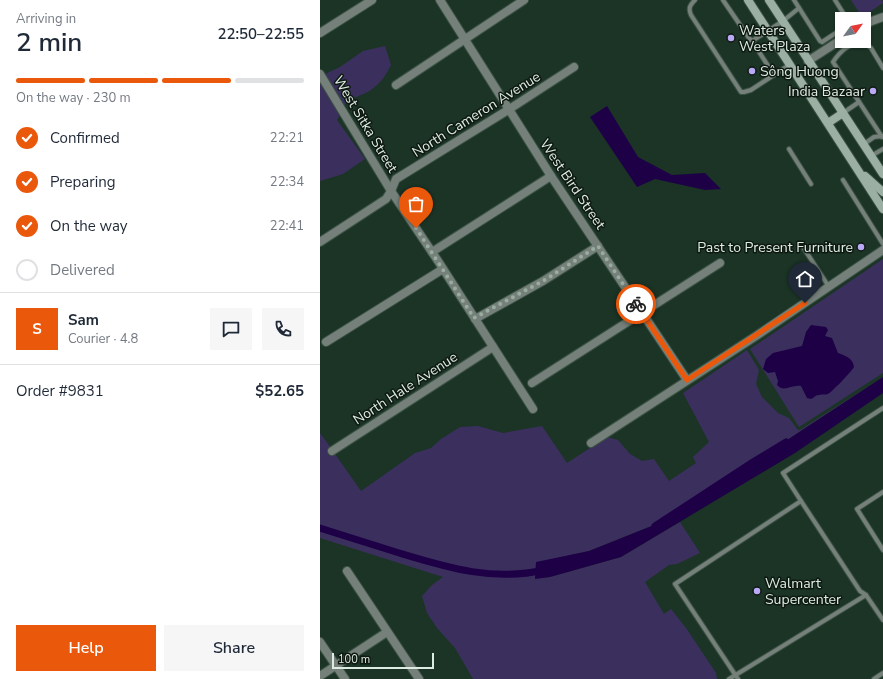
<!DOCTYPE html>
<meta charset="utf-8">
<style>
:root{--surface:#fff;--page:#f6f6f7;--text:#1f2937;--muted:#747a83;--line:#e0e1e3;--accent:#ea580c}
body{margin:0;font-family:"Nunito Sans",sans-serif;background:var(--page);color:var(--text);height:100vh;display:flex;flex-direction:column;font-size:15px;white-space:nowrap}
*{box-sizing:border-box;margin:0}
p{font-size:13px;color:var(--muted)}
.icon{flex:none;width:22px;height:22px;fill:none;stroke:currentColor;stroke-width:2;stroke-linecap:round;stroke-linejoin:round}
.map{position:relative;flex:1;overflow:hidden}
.details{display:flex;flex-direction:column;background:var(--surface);width:320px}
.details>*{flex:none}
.needle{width:26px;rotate:57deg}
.fabs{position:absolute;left:515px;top:12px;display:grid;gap:8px}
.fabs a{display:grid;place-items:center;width:36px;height:36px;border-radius:0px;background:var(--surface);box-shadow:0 1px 3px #0004;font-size:20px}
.scale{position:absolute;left:12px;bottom:10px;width:102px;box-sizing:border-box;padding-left:4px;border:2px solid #ddece2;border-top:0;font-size:11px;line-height:14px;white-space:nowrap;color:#ddece2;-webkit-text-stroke:3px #0e1912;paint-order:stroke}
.pin{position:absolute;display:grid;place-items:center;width:34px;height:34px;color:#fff;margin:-41px -17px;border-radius:50% 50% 50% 0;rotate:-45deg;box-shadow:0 0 4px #0007}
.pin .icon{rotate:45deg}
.courier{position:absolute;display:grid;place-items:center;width:40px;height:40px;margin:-20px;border:3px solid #ea580c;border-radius:50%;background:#fff;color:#222;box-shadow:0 1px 5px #0007}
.head em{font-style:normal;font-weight:600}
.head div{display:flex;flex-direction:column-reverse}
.head{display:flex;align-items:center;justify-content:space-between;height:68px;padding:0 16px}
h1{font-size:26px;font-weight:600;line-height:30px}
.bar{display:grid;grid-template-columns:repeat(4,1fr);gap:6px 4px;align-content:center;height:48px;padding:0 16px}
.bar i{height:5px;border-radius:3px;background:var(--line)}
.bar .selected{background:var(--accent)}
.bar p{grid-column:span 4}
.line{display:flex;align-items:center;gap:10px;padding:0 16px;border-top:1px solid var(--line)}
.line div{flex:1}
.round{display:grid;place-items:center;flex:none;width:42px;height:42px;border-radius:0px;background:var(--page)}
ol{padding:0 16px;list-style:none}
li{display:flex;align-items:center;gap:12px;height:44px}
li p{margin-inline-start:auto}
li .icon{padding:4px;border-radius:50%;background:var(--accent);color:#fff;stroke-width:4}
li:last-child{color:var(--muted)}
li i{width:22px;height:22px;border:2px solid var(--line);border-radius:50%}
.cta{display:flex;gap:8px;margin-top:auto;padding:8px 16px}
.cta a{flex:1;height:46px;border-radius:0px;background:var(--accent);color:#fff;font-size:16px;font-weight:600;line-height:46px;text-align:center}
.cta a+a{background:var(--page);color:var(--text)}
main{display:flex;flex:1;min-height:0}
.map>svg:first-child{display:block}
.green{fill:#3b305d}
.water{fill:#1e0047}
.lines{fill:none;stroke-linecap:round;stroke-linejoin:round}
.canal{stroke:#1e0047;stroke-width:7}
.lane-casing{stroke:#3a5144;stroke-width:6}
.street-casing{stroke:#3a5144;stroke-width:10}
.secondary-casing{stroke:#3a5144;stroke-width:10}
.lane{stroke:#748079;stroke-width:4}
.street{stroke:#748079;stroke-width:8}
.secondary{stroke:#9cafa3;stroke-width:8}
.done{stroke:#99aca0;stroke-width:4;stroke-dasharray:0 7.2}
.route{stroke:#ea580c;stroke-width:5}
.poi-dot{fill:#baaaf6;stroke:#0e1912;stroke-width:1.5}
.labels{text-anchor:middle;stroke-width:3;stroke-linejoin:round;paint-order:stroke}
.poi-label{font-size:14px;fill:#ddece2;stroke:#0e1912;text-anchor:start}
.street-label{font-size:14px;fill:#ddece2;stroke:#0e1912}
</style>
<main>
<section class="details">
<div class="head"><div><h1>2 min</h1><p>Arriving in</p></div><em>22:50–22:55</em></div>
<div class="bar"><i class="selected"></i><i class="selected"></i><i class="selected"></i><i></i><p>On the way · 230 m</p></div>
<ol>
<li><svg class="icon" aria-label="check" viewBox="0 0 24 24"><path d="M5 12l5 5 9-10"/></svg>Confirmed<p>22:21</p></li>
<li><svg class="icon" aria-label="check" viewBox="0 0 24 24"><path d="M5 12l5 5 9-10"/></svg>Preparing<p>22:34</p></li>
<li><svg class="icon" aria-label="check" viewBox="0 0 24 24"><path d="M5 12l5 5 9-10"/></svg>On the way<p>22:41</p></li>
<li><i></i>Delivered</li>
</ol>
<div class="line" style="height:72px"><b class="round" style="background:var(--accent);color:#fff">S</b><div><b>Sam</b><p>Courier · 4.8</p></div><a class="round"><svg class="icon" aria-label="chat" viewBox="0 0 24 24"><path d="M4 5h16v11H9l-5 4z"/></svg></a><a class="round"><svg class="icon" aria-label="phone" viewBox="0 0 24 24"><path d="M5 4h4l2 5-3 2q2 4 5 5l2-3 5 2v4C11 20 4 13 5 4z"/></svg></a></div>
<div class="line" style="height:52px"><div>Order #9831</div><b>$52.65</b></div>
<div class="cta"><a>Help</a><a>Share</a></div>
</section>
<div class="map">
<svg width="563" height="679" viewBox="0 0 563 679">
<rect width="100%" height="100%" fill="#1b3426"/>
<g class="green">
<polygon points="531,0 562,0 563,3 542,17"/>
<path d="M65 46 71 65C65 76 62 82 51 90 43 96 29 97 24 106L5 74 20 67 43 51Z"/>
<polygon points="0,82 20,115 17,120 45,159 23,174 0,181"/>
<polygon points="563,259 563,373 479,427 430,349"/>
<polygon points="427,350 439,370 436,384 442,397 458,413 469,418 478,430 480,430 563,377 344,521 269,551 216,563 215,578 230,577 301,557 360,522 380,553 357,564 349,565 325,582 344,614 351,609 366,628 396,673 397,679 153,679 135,648 117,628 107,613 102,596 112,585 123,577 0,538 0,433 11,448 7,451 10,456 15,454 41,491 95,453 111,448 121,439 140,427 158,426 183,433 222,426 247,463 287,437 298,440 310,454 322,461 334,459 349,481 376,463 373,457 389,442 363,393"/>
</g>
<g class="water">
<polygon points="287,106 318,157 352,175 385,173 401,189 385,190 335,179 317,187 270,117"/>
<path d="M491 325 506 327 508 330 505 336 512 338 518 353C526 356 533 358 534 367 532 371 511 393 508 394 505 395 502 394 499 395 495 395 494 398 491 399L487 398 481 386C472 384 464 393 457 385L458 381 455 372 448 373 443 369 446 359 453 353 482 346 486 332Z"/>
<polygon points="563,377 563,393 475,453 301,557 230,577 215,579 216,562 269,551 344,521"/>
</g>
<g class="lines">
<g class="canal">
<polyline points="335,526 433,462 466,442"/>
<path d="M0 528C26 536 51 544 76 552 126 567 172 582 224 570"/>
</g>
<defs>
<g id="lane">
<path d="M375 0C370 5 368 8 371 15L421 92H424L431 90 469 65"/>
<polyline points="403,0 429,38 432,41 454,75"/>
<polyline points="474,0 500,41 502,42 522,29"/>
<polyline points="515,0 527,19"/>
<polyline points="432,41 463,21 479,8"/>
<polyline points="523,113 539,102"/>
<path d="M562 137 513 62C521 50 528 45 542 41L551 48 563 68"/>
<polyline points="544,144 554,137 563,136"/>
<polyline points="469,149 491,184"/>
<polyline points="551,156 563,149"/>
<polyline points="523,180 563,244"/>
<polyline points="483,247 509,287"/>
<polyline points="563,492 537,509 563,550"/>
<polyline points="481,501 540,591 546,595"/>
<polyline points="409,679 546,595 563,620"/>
<polyline points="418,679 355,584 481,501 463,473 563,408"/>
<polyline points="554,679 563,673"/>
</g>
<g id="street">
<polyline points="120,0 231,176 367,380"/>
<polyline points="544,25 552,21 563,17"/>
<polyline points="0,33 52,0"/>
<polyline points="488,61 522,39"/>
<polyline points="0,74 71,191 118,261 213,409"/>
<polyline points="76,85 204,0"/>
<polyline points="0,242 66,199 71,191 76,179 188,110 254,67"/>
<polyline points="112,252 231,176"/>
<polyline points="155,319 223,281 278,246"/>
<polyline points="6,342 123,269"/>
<polyline points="212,383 400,263"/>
<polyline points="271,443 436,336 563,250"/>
<polyline points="12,451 173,347"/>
<polyline points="27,571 99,679"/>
<polyline points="0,642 25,679"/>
<polyline points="0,676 67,632"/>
</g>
<g id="secondary">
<polyline points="428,0 563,209"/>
<polyline points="449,0 563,174"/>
<polyline points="508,123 523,113"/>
<polyline points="545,176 563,192"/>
</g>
</defs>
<use href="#lane" class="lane-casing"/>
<use href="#street" class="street-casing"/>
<use href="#secondary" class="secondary-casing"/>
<use href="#lane" class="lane"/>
<use href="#street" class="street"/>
<use href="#secondary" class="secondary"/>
</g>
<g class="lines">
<polyline class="done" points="96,228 154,318 223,281 278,246 316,304"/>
<polyline class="route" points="316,304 367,380 485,303"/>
</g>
<g class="poi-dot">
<circle cx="411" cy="38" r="4"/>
<circle cx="432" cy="71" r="4"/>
<circle cx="553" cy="91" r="4"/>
<circle cx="541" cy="247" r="4"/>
<circle cx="437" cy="591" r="4"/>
</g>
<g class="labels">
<g class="poi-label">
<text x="419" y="35">Waters<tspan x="419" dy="16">West Plaza</tspan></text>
<text x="440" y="76">Sông Huong</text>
<text x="545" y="96" text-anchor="end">India Bazaar</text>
<text x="533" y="252" text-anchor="end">Past to Present Furniture</text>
<text x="445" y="588">Walmart<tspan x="445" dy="16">Supercenter</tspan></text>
</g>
<g class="street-label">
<text transform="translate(156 114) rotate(-32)" y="5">North Cameron Avenue</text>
<text transform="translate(46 124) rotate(59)" y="5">West Sitka Street</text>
<text transform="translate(253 184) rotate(56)" y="5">West Bird Street</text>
<text transform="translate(85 388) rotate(-33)" y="5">North Hale Avenue</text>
</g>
</g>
</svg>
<div class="fabs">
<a><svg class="needle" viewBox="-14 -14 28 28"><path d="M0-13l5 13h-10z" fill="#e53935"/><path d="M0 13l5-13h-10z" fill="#747a83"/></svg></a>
</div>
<div class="scale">100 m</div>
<div class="pin" style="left:96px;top:228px;background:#ea580c"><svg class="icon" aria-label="bag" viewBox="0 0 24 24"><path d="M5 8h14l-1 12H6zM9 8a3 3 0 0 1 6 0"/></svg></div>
<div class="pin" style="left:485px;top:303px;background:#1f2937"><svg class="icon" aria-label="home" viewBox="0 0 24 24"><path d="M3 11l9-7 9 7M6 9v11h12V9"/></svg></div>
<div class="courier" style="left:316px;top:304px"><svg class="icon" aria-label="bike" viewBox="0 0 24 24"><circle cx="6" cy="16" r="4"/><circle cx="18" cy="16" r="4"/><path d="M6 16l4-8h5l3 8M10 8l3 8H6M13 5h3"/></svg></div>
</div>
</main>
